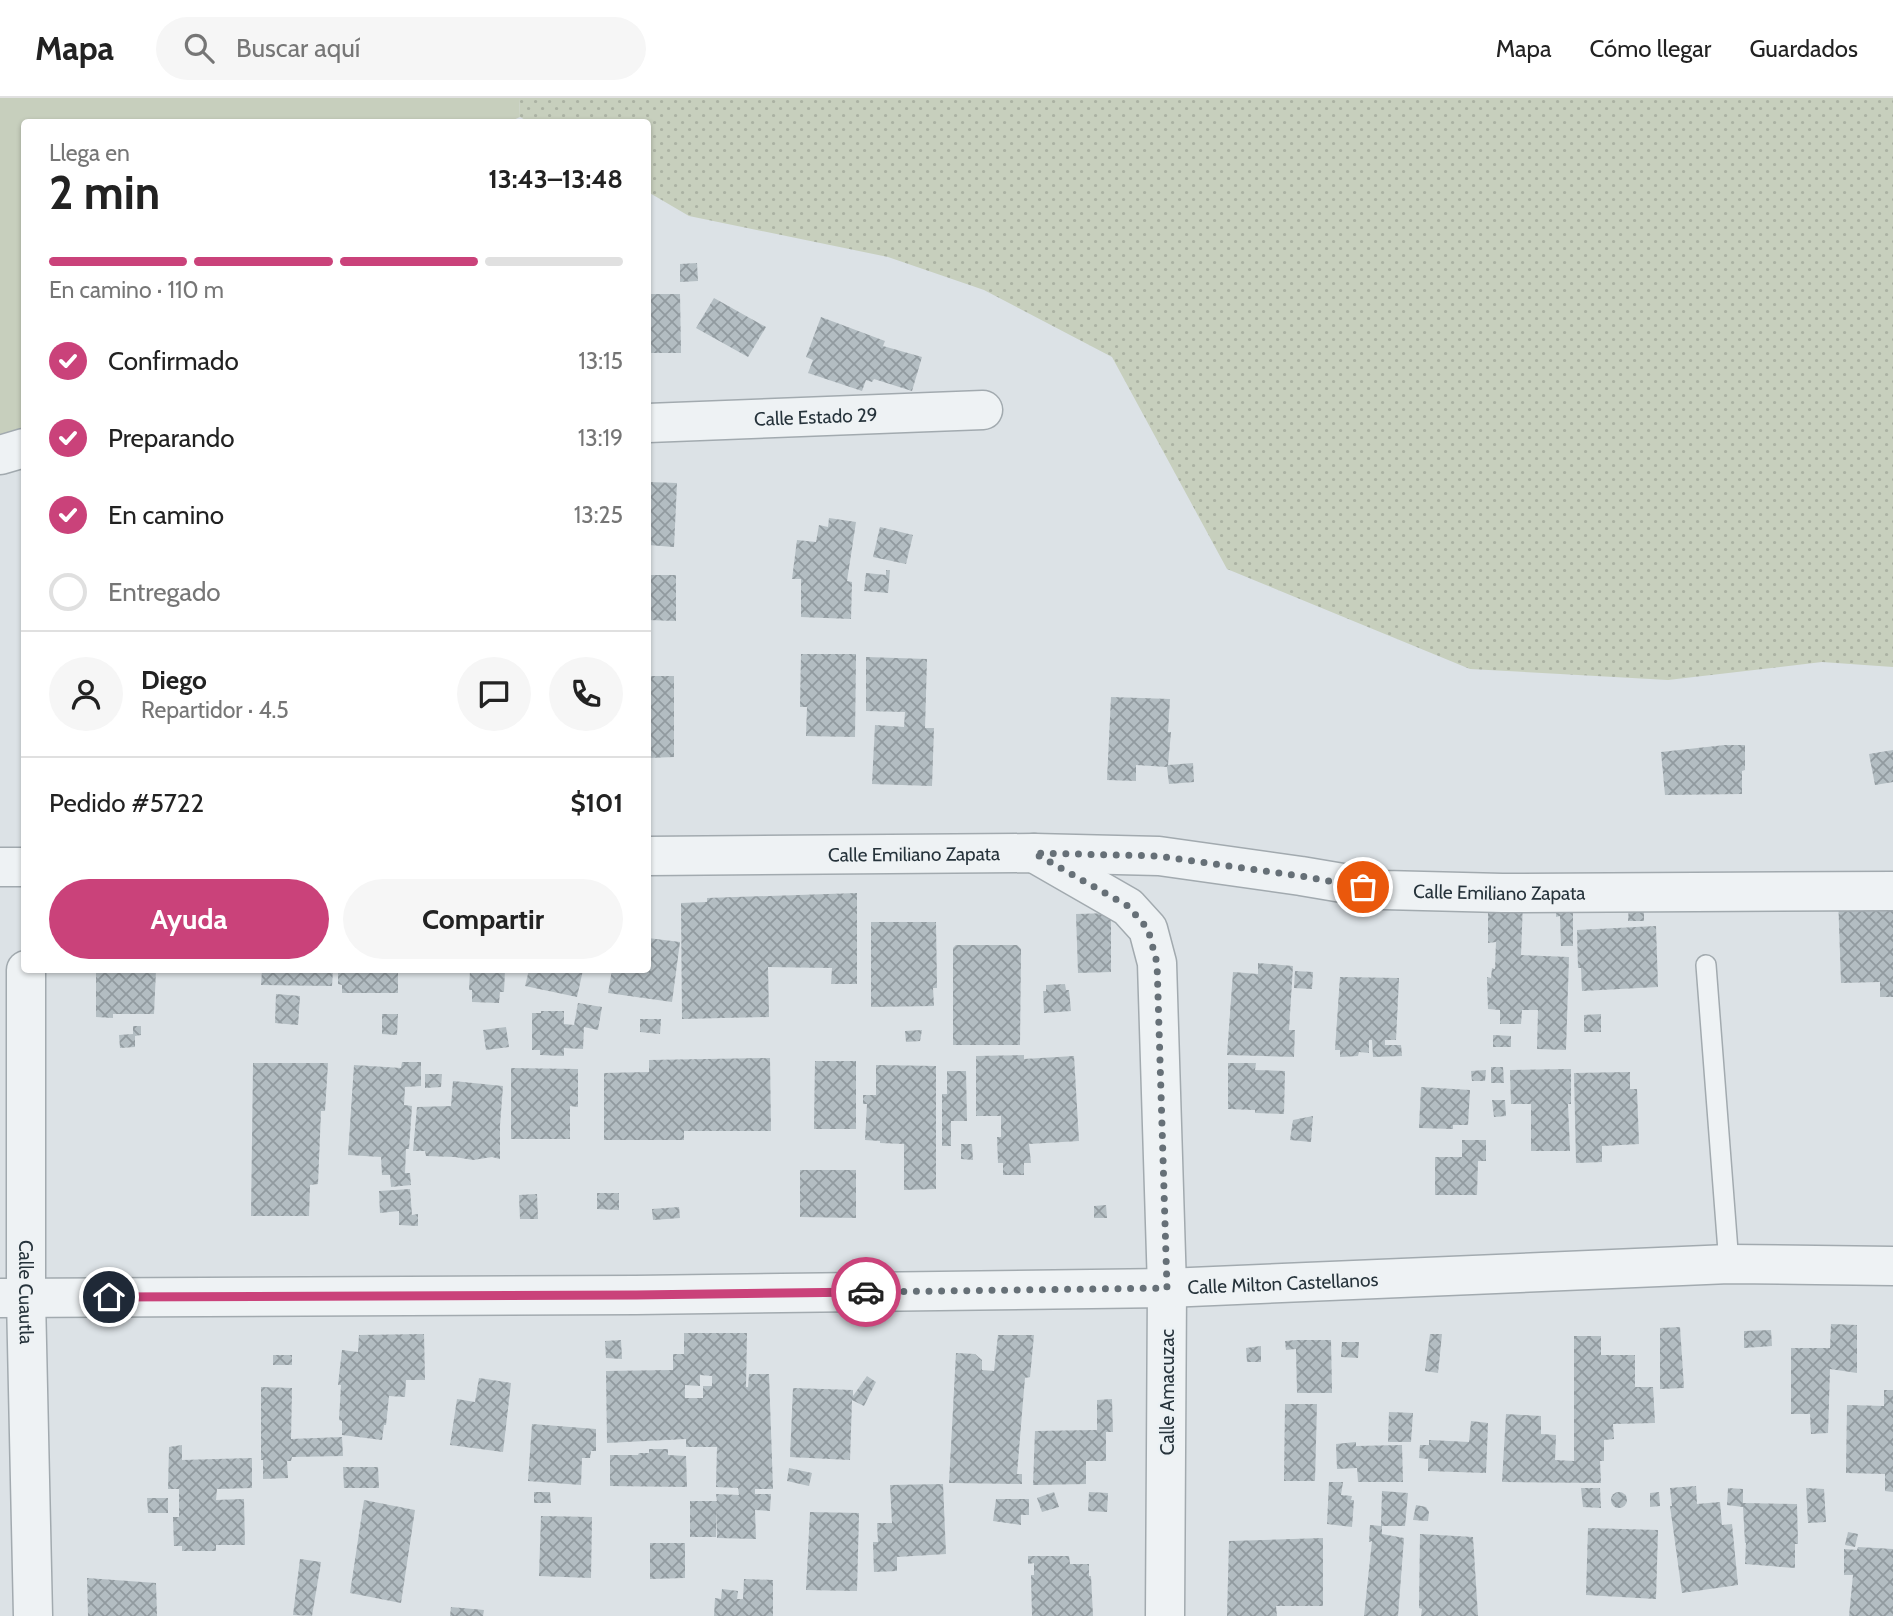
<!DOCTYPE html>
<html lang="es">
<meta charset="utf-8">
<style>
:root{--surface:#fff;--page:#f6f6f6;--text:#222;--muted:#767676;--line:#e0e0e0;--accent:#ca427a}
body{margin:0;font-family:Cabin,sans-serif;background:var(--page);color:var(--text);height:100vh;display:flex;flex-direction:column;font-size:26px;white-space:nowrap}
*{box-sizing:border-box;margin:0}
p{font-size:23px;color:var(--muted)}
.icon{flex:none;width:38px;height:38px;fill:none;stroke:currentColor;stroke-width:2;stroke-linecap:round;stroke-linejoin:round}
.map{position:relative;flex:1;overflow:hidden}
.details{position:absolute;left:21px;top:21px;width:630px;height:854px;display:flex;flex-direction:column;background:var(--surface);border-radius:7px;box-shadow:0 2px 5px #0004}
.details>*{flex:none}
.pin{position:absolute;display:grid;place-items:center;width:60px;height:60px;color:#fff;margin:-30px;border:4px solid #fff;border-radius:50%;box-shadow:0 2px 7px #0007}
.courier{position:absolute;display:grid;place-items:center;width:70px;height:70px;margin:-35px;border:5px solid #ca427a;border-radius:50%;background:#fff;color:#222;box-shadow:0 2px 9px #0007}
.overview em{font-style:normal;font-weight:700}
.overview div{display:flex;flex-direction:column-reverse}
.overview{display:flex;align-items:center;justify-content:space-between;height:119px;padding:0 28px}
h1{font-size:46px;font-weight:700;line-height:52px}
.bar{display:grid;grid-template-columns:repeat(4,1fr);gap:10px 7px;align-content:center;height:84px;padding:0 28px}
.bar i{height:9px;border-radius:5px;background:var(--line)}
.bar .selected{background:var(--accent)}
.bar p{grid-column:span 4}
.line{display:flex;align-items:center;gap:18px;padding:0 28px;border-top:2px solid var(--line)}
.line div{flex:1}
.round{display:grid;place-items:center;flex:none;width:74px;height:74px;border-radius:37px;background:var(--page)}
ol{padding:0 28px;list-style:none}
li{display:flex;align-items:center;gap:21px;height:77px}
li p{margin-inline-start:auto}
li .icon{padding:7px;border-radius:50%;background:var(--accent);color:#fff;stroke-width:4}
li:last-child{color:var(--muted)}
li i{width:38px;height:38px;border:4px solid var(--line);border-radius:50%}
.button{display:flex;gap:14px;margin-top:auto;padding:14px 28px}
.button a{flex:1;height:80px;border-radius:42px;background:var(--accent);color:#fff;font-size:28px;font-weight:700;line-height:80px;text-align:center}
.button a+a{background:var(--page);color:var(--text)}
header{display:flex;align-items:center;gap:42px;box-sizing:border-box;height:98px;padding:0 35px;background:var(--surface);border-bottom:2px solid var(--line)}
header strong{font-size:33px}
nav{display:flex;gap:38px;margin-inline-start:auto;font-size:24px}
.search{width:490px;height:63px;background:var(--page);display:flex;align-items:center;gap:18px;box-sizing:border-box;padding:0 24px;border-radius:38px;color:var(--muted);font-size:26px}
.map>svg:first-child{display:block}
.grass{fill:url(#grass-dots)}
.park{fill:#c7cfbd}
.building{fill:url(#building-cross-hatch);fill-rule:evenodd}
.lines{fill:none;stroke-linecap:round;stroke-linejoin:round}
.service-casing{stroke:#a2aaaf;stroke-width:22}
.minor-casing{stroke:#a2aaaf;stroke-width:41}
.tertiary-casing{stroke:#a2aaaf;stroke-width:41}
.service{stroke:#eef2f4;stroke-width:19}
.minor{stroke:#eef2f4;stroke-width:38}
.tertiary{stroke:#eef2f4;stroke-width:38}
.done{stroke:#667077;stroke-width:7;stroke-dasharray:0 12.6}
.route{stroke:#ca427a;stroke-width:9}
.labels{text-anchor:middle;stroke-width:5;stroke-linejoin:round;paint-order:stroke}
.street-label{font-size:19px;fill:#26333b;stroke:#ebf1f4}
</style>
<header>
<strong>Mapa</strong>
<div class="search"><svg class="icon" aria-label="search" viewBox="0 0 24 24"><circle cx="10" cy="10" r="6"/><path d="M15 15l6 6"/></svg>Buscar aquí</div>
<nav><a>Mapa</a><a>Cómo llegar</a><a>Guardados</a></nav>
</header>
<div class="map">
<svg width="1893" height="1518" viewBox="0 0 1893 1518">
<defs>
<pattern id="grass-dots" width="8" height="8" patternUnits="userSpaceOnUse" patternTransform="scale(1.75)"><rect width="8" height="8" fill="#c7cfbd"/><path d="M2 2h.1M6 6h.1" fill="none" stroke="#abb2a3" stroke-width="1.8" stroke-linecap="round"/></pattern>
<pattern id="building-cross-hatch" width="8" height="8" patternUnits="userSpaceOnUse" patternTransform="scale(1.75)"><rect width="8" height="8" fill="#b3bdc2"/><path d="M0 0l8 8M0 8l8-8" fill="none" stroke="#919a9f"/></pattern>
</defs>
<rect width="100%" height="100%" fill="#dce2e6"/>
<polygon class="grass" points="519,0 1893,0 1893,569 1822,564 1668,582 1470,571 1227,471 1112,259 984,192 888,159 689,118 648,94 648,24 529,24 520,19"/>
<polygon class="park" points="0,0 519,0 520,19 509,24 24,24 24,333 0,340"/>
<g class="building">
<polygon points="697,165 698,183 680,184 680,166"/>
<polygon points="648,196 680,196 681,255 648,255"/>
<polygon points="714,200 766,229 748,259 696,230"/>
<polygon points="821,219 885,243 883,248 922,259 912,293 874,281 872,284 866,282 862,293 808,275 813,262 806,259"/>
<polygon points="648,384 677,385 674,449 648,447"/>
<polygon points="829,420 856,424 847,483 852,484 851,521 801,519 801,481 792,481 797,442 816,444 819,427 828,429"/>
<polygon points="880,429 913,437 906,466 873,459"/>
<polygon points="886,472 890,472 888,495 864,493 866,475 886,477"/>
<polygon points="648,477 676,477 676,523 648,522"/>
<polygon points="801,556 856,556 855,639 806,638 807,609 800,609"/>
<polygon points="866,559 927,561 925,630 934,630 932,688 872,686 875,627 904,629 905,614 866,613"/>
<polygon points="648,578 674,578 674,659 648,660"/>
<polygon points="1111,599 1170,601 1168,634 1171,634 1168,667 1193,665 1194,684 1169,686 1167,669 1136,667 1136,683 1107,682"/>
<polygon points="1725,647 1745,647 1745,672 1742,673 1742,696 1665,697 1661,654"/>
<polygon points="1893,652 1893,684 1875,687 1869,656"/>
<polygon points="857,795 857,886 831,886 832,870 768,869 769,919 682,921 681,805 707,804 707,800"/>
<polygon points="1838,797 1893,800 1893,899 1880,899 1880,884 1841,885"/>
<polygon points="1523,804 1521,857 1569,859 1566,952 1537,951 1538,912 1522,912 1521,926 1500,926 1500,912 1488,911 1487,879 1491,880 1492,870 1495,871 1496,844 1488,845 1488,805"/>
<polygon points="1556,804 1573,804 1573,848 1561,848 1560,818 1556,819"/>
<polygon points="1629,807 1644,807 1644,823 1628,823"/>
<polygon points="1111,815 1111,874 1078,875 1076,816"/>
<polygon points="871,824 936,824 937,890 933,890 934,908 871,909"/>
<polygon points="1656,828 1658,889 1582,893 1581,870 1578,870 1577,832"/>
<polygon points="648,840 680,844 672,904 608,895 612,872 648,872"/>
<polygon points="956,847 1017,847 1021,851 1020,947 953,947 953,850"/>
<polygon points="1258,865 1293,868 1289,932 1295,932 1294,959 1227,957 1233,874 1258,876"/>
<polygon points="96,872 156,872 154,916 113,916 113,920 96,919"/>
<polygon points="262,872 333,872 332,888 261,887"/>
<polygon points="338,872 398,872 398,895 342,895 342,887 338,886"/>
<polygon points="470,872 505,872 504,894 500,894 499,905 472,904 472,892 469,892"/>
<polygon points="529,872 583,872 577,899 525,888"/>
<polygon points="1295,873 1313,874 1312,891 1294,890"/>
<polygon points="1340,879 1399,880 1396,942 1385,942 1385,947 1401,947 1402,958 1373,959 1372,942 1369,942 1369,955 1359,954 1358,958 1340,959 1340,952 1335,952"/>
<polygon points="1065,886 1066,892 1069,892 1071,913 1044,915 1043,893 1046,893 1046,887"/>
<polygon points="276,896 300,898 298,927 275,925"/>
<polygon points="578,905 602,909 598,932 584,929 583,951 564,950 564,958 540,957 540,952 532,952 532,915 541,915 541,913 564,913 564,926 574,927"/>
<polygon points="382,916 398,916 397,937 382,936"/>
<polygon points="1601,916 1601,934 1584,934 1584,917"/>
<polygon points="640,921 661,921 660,936 640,934"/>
<polygon points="133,928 141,928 141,937 135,938 135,949 120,950 119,937 133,936"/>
<polygon points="506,929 509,949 486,952 483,932"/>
<polygon points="922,932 920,943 906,944 905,933"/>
<polygon points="1493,937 1511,938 1511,949 1493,949"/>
<polygon points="1024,957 1024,961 1074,958 1079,1043 1029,1046 1031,1065 1024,1065 1024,1077 1003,1077 1003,1065 998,1065 997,1039 1001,1039 1001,1018 976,1018 976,958"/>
<polygon points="770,960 771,1033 684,1033 684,1042 604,1042 604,975 649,974 649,962"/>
<polygon points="815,963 856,963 856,1031 814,1031"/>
<polygon points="402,964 421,964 421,988 405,989 404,1007 412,1008 409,1051 406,1051 405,1075 410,1075 411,1087 391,1089 390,1077 382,1077 381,1059 348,1057 354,967 401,970"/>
<polygon points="253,965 328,965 325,1013 321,1013 318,1086 310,1087 309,1118 251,1118"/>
<polygon points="1228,965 1256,965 1255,972 1285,973 1284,1016 1255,1015 1255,1012 1228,1011"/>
<polygon points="876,967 936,968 936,1091 904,1092 904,1046 880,1045 880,1043 865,1042 867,1006 863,1006 863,997 876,997"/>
<polygon points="1491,969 1503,969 1504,985 1491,985"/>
<polygon points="511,970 578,971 578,1009 570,1008 570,1041 511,1041"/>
<polygon points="1571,971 1571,1006 1568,1006 1570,1053 1531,1053 1531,1006 1511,1006 1510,972"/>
<polygon points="1486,972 1485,983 1472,983 1471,973"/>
<polygon points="947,973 966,973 967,1023 951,1023 951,1048 942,1048 942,996 947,996"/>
<polygon points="1630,974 1630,991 1637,991 1639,1046 1602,1048 1602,1064 1576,1065 1574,975"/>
<polygon points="425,976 442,976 441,989 425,990"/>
<polygon points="453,983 503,988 500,1027 500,1061 492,1059 473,1062 455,1059 426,1058 425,1053 413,1053 417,1009 451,1008"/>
<polygon points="1421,989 1470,992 1468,1027 1453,1027 1453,1031 1419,1030"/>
<polygon points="1492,1002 1505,1002 1506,1018 1494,1019"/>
<polygon points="1313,1018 1311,1044 1290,1042 1293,1022"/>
<polygon points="1462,1042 1486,1042 1486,1063 1478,1063 1477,1097 1435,1097 1435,1059 1462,1059"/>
<polygon points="961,1046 972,1046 973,1062 961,1061"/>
<polygon points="800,1072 856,1072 856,1120 800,1119"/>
<polygon points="410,1091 412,1117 418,1116 418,1128 399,1127 399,1113 380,1115 379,1093"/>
<polygon points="597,1095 619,1095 619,1112 597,1111"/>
<polygon points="537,1096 538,1121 520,1121 519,1097"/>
<polygon points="1106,1107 1107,1120 1094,1120 1094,1108"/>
<polygon points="679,1109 680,1120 653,1122 652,1111"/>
<polygon points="1831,1226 1857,1227 1857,1275 1830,1271 1828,1335 1811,1336 1810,1316 1791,1316 1791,1250 1830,1250"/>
<polygon points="1680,1229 1684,1290 1660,1291 1660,1230"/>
<polygon points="1771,1232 1772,1248 1744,1250 1744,1233"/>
<path d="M684 1235H747L746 1289H748L749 1276H769L773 1391H755V1396H771L770 1413 755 1412 756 1441 717 1440V1410L716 1439H690V1403H717L716 1396 739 1397 738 1390 716 1389 717 1349H686V1341L607 1345 606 1273 673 1272V1256H684ZM700 1277 712 1278V1288H703V1300H685V1287L700 1288Z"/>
<polygon points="424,1236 425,1282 406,1282 405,1299 389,1298 386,1327 384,1327 382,1342 342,1337 342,1323 339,1322 341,1287 338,1287 342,1252 358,1254 359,1237"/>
<polygon points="1430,1236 1442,1236 1438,1275 1425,1273"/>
<polygon points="998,1237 1034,1237 1030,1279 1025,1280 1023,1303 1017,1376 1022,1376 1022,1386 949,1385 956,1255 975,1256 982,1262 982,1272 994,1273"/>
<polygon points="1574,1238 1601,1238 1601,1257 1635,1257 1635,1289 1653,1289 1655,1325 1613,1326 1614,1341 1604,1342 1604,1363 1600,1363 1601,1385 1502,1384 1506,1316 1541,1318 1541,1336 1556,1337 1555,1362 1574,1363"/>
<polygon points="621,1242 622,1261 606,1260 605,1243"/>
<polygon points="1296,1242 1331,1242 1332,1295 1297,1295 1296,1251 1286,1252 1285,1243"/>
<polygon points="1342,1244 1359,1244 1358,1260 1341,1259"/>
<polygon points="1261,1248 1261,1264 1247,1264 1246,1250"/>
<rect x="273" y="1257" width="19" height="10"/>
<polygon points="867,1278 876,1284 864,1308 852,1302 850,1362 790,1359 793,1290 853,1292 853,1298"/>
<polygon points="479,1280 511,1285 503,1354 450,1347 457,1301 475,1304"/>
<polygon points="261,1289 292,1290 291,1341 342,1339 343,1358 292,1359 291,1363 287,1363 288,1380 263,1381 263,1362 261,1362"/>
<polygon points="1884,1292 1893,1292 1893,1394 1885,1393 1885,1376 1846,1375 1847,1307 1884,1308"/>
<polygon points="1112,1301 1113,1334 1106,1334 1106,1363 1086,1363 1086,1386 1033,1387 1035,1333 1097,1332 1097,1302"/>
<polygon points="1285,1306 1317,1306 1315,1383 1284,1383"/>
<polygon points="1389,1314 1413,1315 1411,1344 1388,1344"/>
<polygon points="1471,1323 1488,1325 1486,1375 1428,1373 1428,1361 1419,1360 1420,1347 1429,1347 1429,1342 1469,1344"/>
<polygon points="532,1326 596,1331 596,1353 591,1353 590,1360 582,1360 581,1387 528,1383"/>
<polygon points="1356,1344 1356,1348 1402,1347 1403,1384 1358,1384 1357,1370 1337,1371 1336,1346"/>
<polygon points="182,1347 182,1362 252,1360 252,1390 217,1391 216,1402 244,1401 245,1447 216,1447 216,1453 182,1453 182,1448 174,1448 173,1419 179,1419 179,1391 168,1391 169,1349"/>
<polygon points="649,1351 668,1351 668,1357 686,1358 687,1389 610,1388 610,1357 638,1357 639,1355 649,1355"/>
<polygon points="343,1369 378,1369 379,1390 344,1390"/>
<polygon points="789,1370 812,1375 809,1388 787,1383"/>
<polygon points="1329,1384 1343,1384 1341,1397 1352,1398 1351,1402 1354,1402 1352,1429 1327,1426"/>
<polygon points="943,1386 946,1456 897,1459 897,1473 874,1474 873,1444 878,1444 877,1425 892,1425 890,1387"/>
<polygon points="1696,1388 1697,1406 1720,1404 1722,1427 1732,1426 1738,1487 1682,1495 1670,1408 1672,1408 1670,1390"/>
<polygon points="1581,1390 1600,1390 1601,1410 1583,1409"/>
<polygon points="1728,1390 1743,1391 1743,1405 1797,1406 1798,1446 1795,1446 1795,1470 1745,1466 1746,1445 1745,1445 1743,1409 1727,1407"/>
<polygon points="1806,1390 1824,1391 1826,1424 1808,1425"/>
<polygon points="1382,1393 1408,1395 1405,1428 1382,1428 1382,1436 1404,1440 1398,1518 1364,1518 1372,1443 1369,1444 1370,1427 1381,1428"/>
<polygon points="534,1394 550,1394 551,1405 534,1405"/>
<polygon points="1054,1394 1059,1409 1042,1414 1037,1400"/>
<polygon points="1089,1394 1108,1395 1107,1414 1088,1413"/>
<polygon points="1659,1394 1660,1408 1650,1409 1650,1395"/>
<circle cx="1619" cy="1402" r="8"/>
<polygon points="147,1400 168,1400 168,1415 148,1415"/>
<polygon points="996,1401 1029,1401 1029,1417 1021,1417 1021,1427 993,1423"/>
<polygon points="364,1402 415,1412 401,1505 350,1495"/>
<polygon points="1416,1407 1426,1409 1429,1414 1428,1423 1413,1422"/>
<polygon points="810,1414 859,1415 857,1493 806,1492"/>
<polygon points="541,1418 592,1419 591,1480 539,1478"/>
<polygon points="1588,1430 1658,1432 1656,1501 1586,1497"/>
<polygon points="1848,1434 1858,1436 1855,1449 1845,1447"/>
<polygon points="1420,1436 1473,1439 1478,1518 1421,1518 1422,1511 1419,1510"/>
<polygon points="1323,1440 1323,1508 1276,1508 1277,1518 1227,1518 1229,1443"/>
<polygon points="650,1445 685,1445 685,1480 650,1481"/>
<polygon points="1858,1449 1893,1451 1893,1518 1849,1518 1853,1477 1844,1477 1844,1451 1857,1452"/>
<polygon points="1028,1458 1069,1458 1070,1466 1089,1466 1089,1478 1091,1478 1093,1518 1032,1518 1031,1477 1034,1477 1034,1465 1028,1466"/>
<polygon points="300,1461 321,1464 312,1518 293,1517"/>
<polygon points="87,1480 156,1485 157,1518 88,1518"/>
<polygon points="744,1481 773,1482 773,1518 714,1518 715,1500 721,1501 722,1491 738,1493 737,1501 743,1501"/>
<polygon points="451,1509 484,1512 483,1518 450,1518"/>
</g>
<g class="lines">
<defs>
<polyline id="service" points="1706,867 1729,1166"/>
<g id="minor">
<path id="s1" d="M648 325 983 312"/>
<polyline points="0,357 24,350"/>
<polyline points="1034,755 1128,809 1148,831 1157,865 1167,1190 1165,1518"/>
<path id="s2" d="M26 872V1200L33 1518"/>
<path id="s3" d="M0 1200 636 1197 1167 1190 1729 1166 1893 1168"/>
</g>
<g id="tertiary">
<path id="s4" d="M648 758 1034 755 1159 758 1301 778 1384 792 1502 795 1893 793"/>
<polyline points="0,769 24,769"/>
</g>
</defs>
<use href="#service" class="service-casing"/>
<use href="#minor" class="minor-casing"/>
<use href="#tertiary" class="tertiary-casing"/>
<use href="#service" class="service"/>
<use href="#minor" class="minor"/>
<use href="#tertiary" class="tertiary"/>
</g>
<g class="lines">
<polyline class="done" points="866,1194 1167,1190 1157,865 1148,831 1128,808 1034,755 1158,758 1301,778 1363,789"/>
<polyline class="route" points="109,1199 636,1197 866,1194"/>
</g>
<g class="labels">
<g class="street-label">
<text dy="7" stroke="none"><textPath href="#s1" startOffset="168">Calle Estado 29</textPath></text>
<text dy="7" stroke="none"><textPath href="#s4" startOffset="266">Calle Emiliano Zapata</textPath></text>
<text dy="7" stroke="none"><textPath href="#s4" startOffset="854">Calle Emiliano Zapata</textPath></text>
<text dy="7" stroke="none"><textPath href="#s3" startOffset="1283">Calle Milton Castellanos</textPath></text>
<text dy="7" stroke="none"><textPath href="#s2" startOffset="322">Calle Cuautla</textPath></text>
<text transform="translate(1167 1294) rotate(-90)" y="7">Calle Amacuzac</text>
</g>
</g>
</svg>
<div class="pin" style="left:1363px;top:789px;background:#ea580c"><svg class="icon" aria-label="bag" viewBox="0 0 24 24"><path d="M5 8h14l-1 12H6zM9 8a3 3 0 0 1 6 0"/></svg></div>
<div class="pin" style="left:109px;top:1199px;background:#1f2937"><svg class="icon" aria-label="home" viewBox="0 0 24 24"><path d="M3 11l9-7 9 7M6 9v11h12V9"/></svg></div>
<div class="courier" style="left:866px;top:1194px"><svg class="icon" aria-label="car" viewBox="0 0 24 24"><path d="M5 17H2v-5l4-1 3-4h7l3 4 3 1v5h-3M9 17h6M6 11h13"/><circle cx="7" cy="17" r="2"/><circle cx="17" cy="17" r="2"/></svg></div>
<section class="details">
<div class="overview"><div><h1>2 min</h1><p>Llega en</p></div><em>13:43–13:48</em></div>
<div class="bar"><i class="selected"></i><i class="selected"></i><i class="selected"></i><i></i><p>En camino · 110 m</p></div>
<ol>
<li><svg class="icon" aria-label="check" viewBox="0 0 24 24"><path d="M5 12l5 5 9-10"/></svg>Confirmado<p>13:15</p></li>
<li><svg class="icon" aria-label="check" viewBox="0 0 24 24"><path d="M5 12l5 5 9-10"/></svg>Preparando<p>13:19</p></li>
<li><svg class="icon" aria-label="check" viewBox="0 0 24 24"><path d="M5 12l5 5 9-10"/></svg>En camino<p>13:25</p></li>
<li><i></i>Entregado</li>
</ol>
<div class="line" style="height:126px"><a class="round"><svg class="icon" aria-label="person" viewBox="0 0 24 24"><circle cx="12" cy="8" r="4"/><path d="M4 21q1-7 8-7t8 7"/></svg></a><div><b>Diego</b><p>Repartidor · 4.5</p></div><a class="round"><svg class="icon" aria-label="chat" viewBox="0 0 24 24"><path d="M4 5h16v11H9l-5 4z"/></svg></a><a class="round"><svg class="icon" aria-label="phone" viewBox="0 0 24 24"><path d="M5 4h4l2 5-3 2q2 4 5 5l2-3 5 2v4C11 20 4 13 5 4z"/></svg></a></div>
<div class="line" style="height:91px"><div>Pedido #5722</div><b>$101</b></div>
<div class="button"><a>Ayuda</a><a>Compartir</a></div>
</section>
</div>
